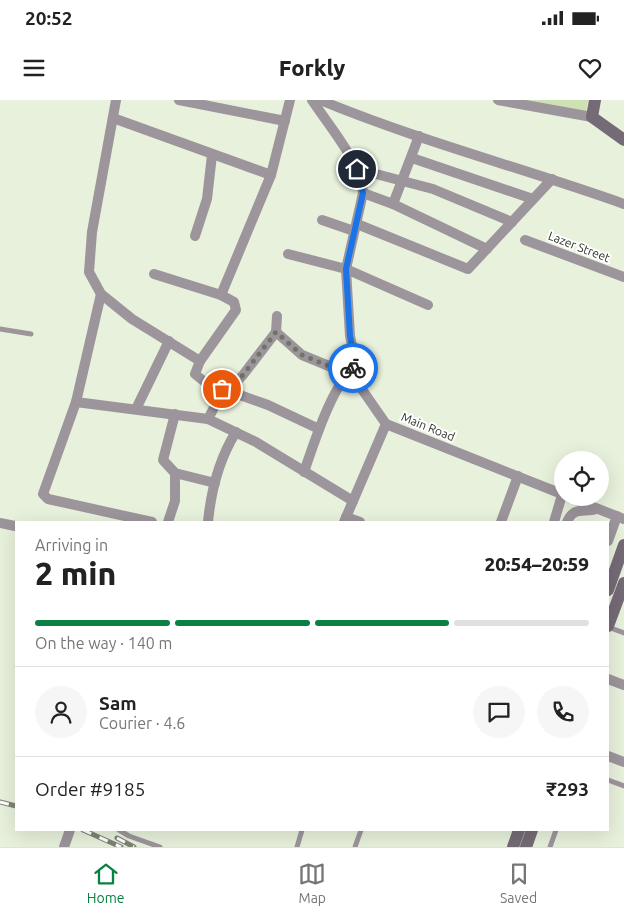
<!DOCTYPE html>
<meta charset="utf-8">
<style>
:root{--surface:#fff;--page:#f6f6f6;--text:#222;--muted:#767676;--line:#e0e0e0;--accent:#0b8043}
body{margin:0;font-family:Ubuntu,sans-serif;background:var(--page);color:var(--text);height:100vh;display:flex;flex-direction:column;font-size:19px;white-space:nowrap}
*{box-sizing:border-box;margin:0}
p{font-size:16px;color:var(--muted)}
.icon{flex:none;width:28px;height:28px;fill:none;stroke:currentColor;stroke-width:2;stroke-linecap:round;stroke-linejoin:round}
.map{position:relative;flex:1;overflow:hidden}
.drawer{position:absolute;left:15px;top:421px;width:594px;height:310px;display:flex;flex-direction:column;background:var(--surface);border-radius:0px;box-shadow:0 5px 20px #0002}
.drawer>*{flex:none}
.buttons{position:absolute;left:554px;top:351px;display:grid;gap:10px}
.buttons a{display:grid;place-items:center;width:55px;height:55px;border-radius:50%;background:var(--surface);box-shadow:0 5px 20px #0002;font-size:25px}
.pin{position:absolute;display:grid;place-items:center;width:42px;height:42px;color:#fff;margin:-21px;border:2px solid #fff;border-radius:50%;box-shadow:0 1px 5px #0007}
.courier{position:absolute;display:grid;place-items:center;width:50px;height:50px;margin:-25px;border:4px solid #1a73e8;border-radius:50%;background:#fff;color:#222;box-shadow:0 1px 6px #0007}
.headline em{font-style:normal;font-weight:800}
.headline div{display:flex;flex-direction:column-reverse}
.headline{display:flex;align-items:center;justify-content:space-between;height:85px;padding:0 20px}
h1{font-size:32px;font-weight:800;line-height:38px}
.bar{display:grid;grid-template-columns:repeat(4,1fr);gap:8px 5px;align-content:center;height:60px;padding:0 20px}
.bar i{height:6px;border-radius:4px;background:var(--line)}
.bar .on{background:var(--accent)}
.bar p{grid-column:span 4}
.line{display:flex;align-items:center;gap:12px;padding:0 20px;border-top:1px solid var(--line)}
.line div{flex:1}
.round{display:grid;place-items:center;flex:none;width:52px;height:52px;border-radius:26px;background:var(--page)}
.status{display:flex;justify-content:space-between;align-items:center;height:35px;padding:0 25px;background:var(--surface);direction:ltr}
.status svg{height:14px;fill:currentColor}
header{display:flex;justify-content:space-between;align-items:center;height:65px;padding:0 20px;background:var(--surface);font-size:22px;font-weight:800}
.menu{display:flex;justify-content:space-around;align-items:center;height:70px;border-top:1px solid var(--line);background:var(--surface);font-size:14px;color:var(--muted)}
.menu a{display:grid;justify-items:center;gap:2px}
.menu .on{color:var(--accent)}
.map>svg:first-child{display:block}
.green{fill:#cee1b4}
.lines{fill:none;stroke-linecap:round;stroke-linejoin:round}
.service{stroke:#9c959c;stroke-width:5}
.minor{stroke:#9c959c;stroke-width:10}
.secondary{stroke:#756b76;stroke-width:12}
.rail-casing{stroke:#7e8376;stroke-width:5}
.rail{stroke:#fff;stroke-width:3;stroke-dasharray:9;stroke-linecap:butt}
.done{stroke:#707568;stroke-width:5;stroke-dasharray:0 9}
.route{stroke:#1a73e8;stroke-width:6}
.labels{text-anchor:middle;stroke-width:4;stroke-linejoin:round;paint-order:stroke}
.street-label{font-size:12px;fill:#2f322a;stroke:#fff}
</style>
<div class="status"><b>20:52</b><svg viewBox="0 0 49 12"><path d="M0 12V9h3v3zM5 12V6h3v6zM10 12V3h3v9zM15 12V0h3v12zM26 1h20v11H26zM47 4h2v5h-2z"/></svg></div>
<header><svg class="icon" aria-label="menu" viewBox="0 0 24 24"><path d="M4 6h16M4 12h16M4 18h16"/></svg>Forkly<svg class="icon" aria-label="heart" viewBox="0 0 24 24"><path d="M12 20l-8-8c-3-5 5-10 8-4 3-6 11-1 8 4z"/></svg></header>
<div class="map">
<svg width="624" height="747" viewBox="0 0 624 747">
<rect width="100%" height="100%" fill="#e8f1dc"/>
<polygon class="green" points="515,0 588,0 586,13"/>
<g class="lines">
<g class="service">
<polyline points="0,229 31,234"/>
<polyline points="608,527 624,533"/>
<polyline points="608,680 624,686"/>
<polyline points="119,730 129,736 160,747"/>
<polyline points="297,747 302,730"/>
<polyline points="355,747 361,730"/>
<polyline points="550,747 556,730"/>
</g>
<g class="minor">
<polyline points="116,0 92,132 89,172 101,194 132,219 200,261 195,274 206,283 268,305 319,329"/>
<polyline points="179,0 285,21"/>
<path d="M312 0C329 26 360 61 363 93L346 169 350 236 361 288 386 324 562 394"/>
<path d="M320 0C419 41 523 68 624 104"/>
<polyline points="498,0 592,17"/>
<polyline points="113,18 271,75"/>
<polyline points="412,58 533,99"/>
<polyline points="357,69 433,89 512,122"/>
<polyline points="363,93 393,104 487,149"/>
<polyline points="393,104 419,36"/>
<polyline points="322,120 354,131"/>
<polyline points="357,124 468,169 552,79"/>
<polyline points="195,136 207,99 212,55"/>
<polyline points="525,140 624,177"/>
<polyline points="288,154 346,169 428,205"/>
<polyline points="154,174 221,195 234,202 236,210 200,261"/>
<polyline points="101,194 76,302 43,394 48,399 152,422"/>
<polyline points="221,195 271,75 290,0"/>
<polyline points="276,232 302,255 346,273"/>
<polyline points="76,302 208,319 256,342 353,401"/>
<polyline points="136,309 169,241"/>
<polyline points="175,314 163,360 175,373 215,383"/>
<polyline points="208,319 218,300 243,275 276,232 277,216"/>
<path d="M304 372C314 343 333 282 356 266"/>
<polyline points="570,398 624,419"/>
<polyline points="346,417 360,422"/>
<polyline points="168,422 175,401 175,373"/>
<path d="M208 422C211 391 219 359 236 332"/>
<polyline points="344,422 386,324"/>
<polyline points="501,422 518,376"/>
<polyline points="554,422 562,395"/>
<path d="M567 422C574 406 583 413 597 409"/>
<polyline points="0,423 15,426"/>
<polyline points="608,441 617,416"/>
<polyline points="608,579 624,585"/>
<polyline points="608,656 624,662"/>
<polyline points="64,747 70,730"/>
</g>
<g class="secondary">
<polyline points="595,0 592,17 624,40"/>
<polyline points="608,490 624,445"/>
<polyline points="608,526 624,483"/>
<polyline points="513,747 519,730"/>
<polyline points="526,747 532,730"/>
</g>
<defs>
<g id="rail">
<polyline points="0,702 16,706"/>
<polyline points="83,730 121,747"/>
<polyline points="117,738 134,747"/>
</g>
</defs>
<use href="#rail" class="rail-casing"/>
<use href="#rail" class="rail"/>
</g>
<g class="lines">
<polyline class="done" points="222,289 226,291 243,275 276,232 302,255 346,273 353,268"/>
<polyline class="route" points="353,268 356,266 350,236 346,169 363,93 357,69"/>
</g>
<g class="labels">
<g class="street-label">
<text transform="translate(579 147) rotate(21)" y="4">Lazer Street</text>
<text transform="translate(428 327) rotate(22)" y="4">Main Road</text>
</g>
</g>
</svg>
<div class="buttons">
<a><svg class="icon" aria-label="locate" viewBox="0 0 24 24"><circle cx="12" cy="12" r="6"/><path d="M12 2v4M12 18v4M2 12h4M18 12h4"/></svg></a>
</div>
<div class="pin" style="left:222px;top:289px;background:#ea580c"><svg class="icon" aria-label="bag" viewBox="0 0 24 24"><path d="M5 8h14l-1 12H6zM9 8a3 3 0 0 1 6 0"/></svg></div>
<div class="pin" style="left:357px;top:69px;background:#1f2937"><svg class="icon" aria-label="home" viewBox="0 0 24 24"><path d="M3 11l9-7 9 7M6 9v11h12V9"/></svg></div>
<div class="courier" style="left:353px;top:268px"><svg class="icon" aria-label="bike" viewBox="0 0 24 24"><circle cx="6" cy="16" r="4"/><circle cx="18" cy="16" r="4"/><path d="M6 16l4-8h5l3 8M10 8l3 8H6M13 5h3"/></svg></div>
<section class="drawer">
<div class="headline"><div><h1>2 min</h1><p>Arriving in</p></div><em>20:54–20:59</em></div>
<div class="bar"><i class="on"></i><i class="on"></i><i class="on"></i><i></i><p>On the way · 140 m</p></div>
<div class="line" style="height:90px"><a class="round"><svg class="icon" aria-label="person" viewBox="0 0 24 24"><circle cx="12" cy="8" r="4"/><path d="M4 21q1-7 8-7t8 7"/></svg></a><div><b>Sam</b><p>Courier · 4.6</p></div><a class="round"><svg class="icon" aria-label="chat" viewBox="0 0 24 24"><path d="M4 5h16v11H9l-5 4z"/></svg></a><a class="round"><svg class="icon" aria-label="phone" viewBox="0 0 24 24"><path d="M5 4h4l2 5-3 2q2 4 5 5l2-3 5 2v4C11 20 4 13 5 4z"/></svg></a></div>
<div class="line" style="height:65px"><div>Order #9185</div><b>₹293</b></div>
</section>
</div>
<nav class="menu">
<a class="on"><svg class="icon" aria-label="home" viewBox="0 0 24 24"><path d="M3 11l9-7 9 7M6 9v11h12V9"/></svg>Home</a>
<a><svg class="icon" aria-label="map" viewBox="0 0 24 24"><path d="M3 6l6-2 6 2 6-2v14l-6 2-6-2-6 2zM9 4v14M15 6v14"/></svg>Map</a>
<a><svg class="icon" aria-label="saved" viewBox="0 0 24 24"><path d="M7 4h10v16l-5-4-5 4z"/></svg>Saved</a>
</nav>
